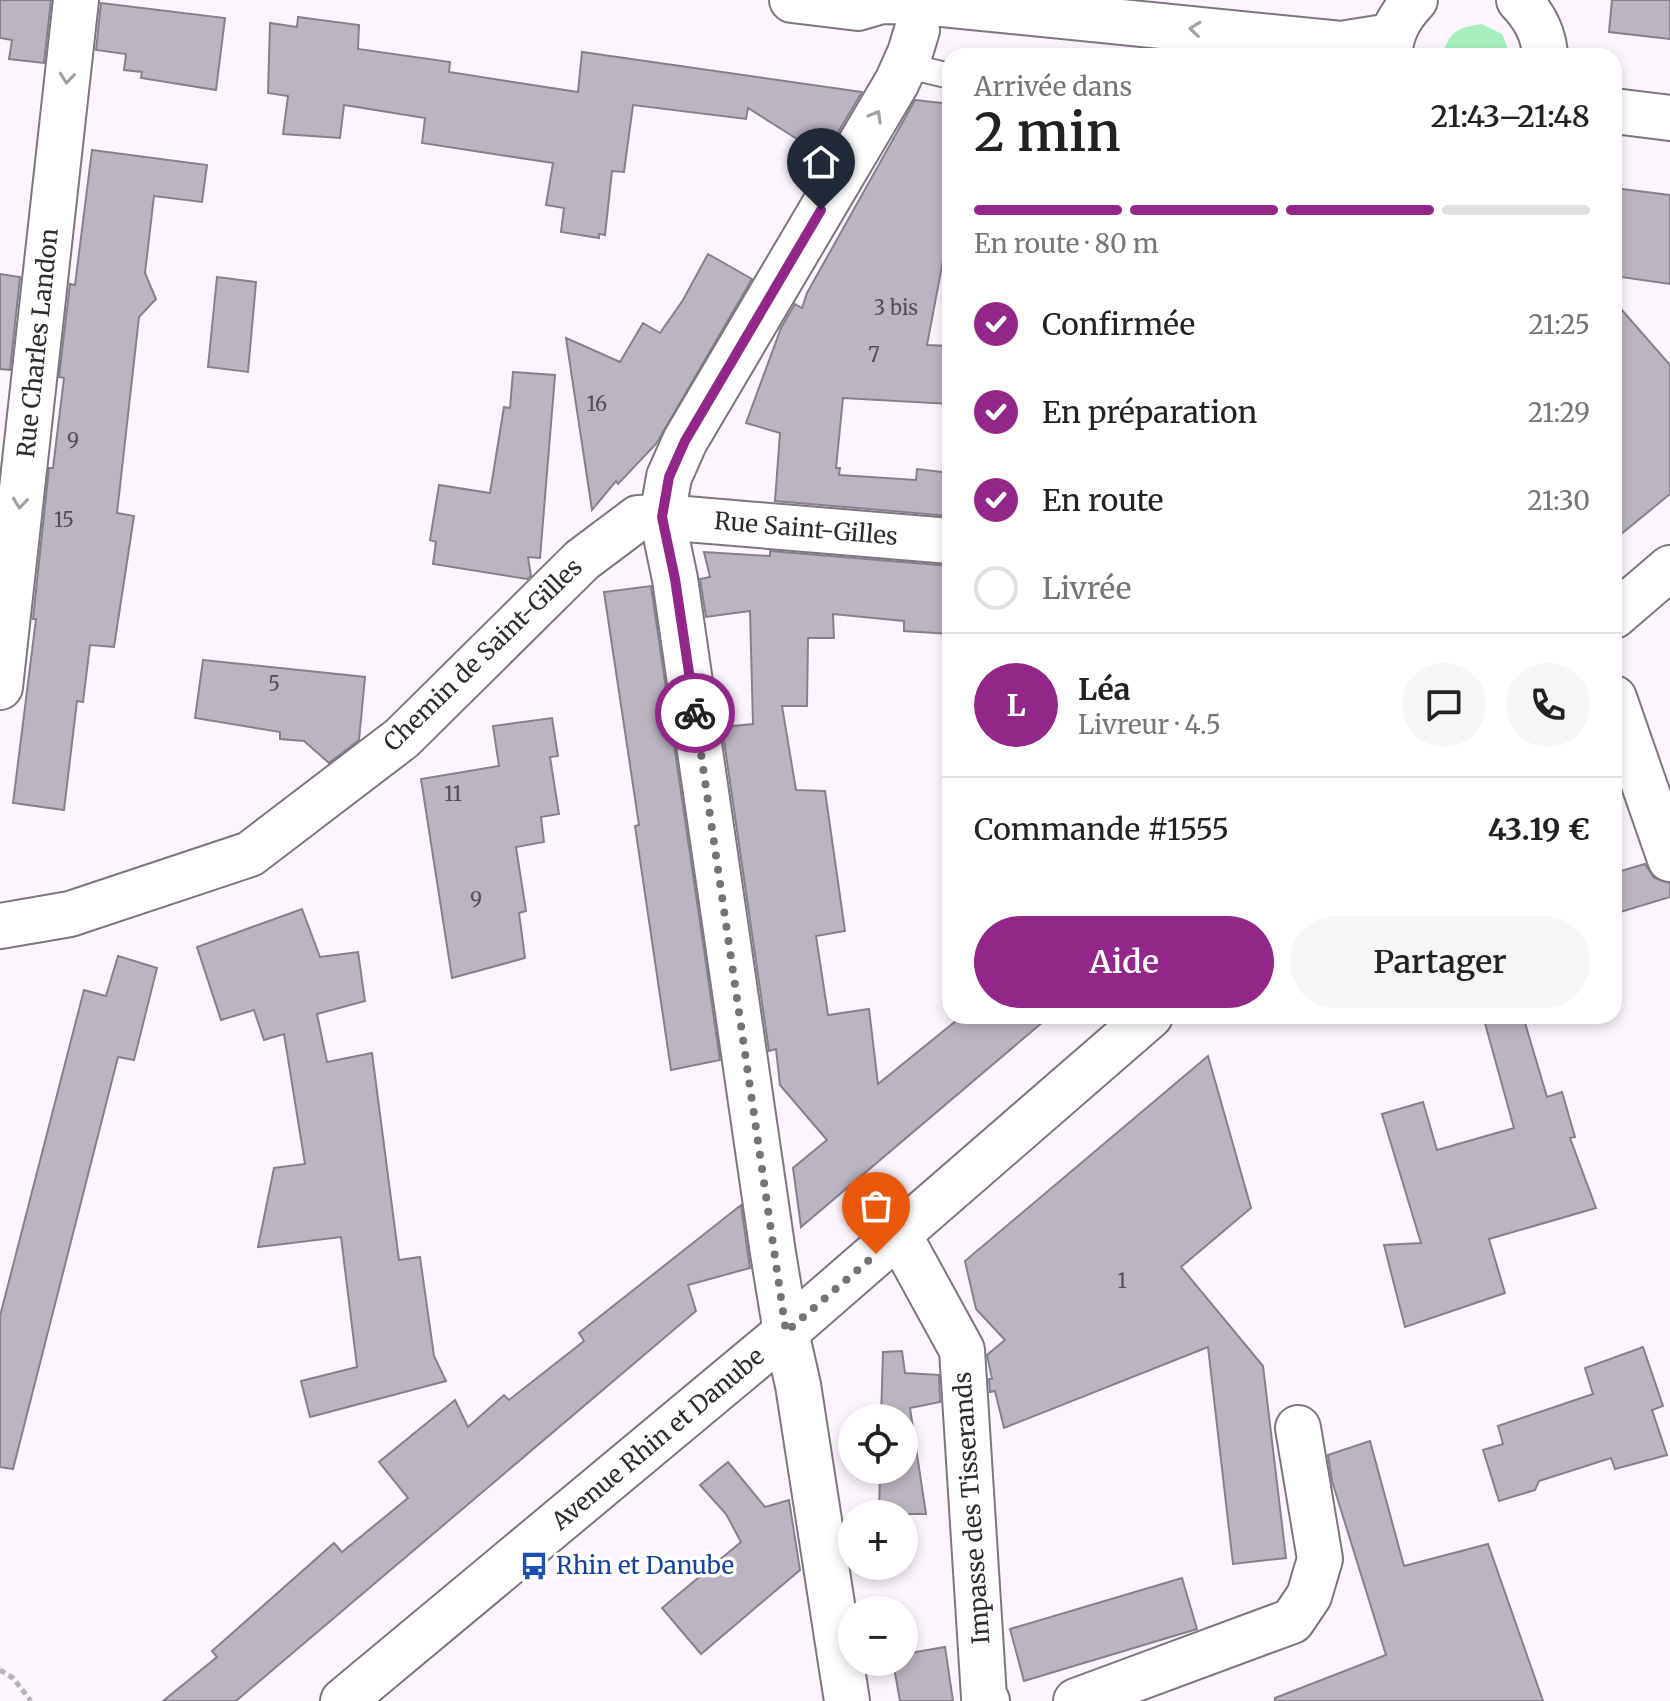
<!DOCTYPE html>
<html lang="fr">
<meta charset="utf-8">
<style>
:root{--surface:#fff;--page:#f6f6f6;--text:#222;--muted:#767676;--line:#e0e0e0;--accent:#922689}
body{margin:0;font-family:Merriweather,serif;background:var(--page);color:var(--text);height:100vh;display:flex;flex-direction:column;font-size:30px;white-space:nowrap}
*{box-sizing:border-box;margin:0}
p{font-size:26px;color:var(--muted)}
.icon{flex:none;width:44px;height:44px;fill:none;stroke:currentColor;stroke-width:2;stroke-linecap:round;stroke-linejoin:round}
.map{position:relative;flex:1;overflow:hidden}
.details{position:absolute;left:942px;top:48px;width:680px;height:976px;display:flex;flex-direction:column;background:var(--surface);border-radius:24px;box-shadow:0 4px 12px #0003}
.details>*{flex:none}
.buttons{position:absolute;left:838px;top:1404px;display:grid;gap:16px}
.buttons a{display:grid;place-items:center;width:80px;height:80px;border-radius:50%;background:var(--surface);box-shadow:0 4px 12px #0003;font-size:40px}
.pin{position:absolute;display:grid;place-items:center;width:68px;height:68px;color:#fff;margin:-82px -34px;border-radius:50% 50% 50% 0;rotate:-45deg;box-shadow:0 0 8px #0007}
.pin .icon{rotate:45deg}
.courier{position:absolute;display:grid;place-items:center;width:80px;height:80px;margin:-40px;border:6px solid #922689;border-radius:50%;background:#fff;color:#222;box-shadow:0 2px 10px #0007}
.overview em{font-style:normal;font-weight:600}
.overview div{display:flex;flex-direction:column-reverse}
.overview{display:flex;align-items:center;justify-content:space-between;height:136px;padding:0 32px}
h1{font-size:52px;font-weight:600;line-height:60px}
.bar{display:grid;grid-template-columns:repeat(4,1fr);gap:12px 8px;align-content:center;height:96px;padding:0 32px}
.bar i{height:10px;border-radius:6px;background:var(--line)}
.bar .on{background:var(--accent)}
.bar p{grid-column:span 4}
.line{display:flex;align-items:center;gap:20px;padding:0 32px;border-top:2px solid var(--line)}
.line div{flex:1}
.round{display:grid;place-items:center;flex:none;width:84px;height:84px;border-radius:42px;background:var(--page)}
ol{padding:0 32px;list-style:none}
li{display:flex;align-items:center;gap:24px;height:88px}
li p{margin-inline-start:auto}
li .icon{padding:8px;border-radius:50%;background:var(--accent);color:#fff;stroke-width:4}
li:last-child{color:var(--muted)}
li i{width:44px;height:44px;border:4px solid var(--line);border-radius:50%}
.button{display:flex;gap:16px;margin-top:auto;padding:16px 32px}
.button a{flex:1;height:92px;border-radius:48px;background:var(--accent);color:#fff;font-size:32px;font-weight:600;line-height:92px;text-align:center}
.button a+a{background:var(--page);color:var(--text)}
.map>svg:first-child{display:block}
.green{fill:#a6efbf}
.building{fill:#bbb5c2;stroke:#85808c;stroke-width:2}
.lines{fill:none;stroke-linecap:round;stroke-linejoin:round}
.lane-casing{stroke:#7e757f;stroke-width:28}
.street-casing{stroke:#7e757f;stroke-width:48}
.primary-casing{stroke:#7e757f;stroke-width:48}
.path{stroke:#b8b1b9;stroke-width:5;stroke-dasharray:6 4;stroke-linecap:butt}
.lane{stroke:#fff;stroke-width:24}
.street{stroke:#fff;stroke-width:44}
.primary{stroke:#fff;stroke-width:44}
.oneway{stroke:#a1a0a2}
.done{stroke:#777278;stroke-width:8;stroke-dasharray:0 14.4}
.route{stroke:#922689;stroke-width:10}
.labels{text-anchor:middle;stroke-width:7;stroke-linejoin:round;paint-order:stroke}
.number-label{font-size:20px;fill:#524e54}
.street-label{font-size:24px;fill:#2f2b30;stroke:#fff}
.transit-label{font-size:24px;fill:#164399;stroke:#fff;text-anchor:start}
</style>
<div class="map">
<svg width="1670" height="1701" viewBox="0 0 1670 1701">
<rect width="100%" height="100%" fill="#fdf5fe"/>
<path class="green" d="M1482 24 1502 34 1511 56H1443C1448 31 1459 27 1482 24Z"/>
<g class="building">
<polygon points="0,0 51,0 44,63 9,59 12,40 0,38"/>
<polygon points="1612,0 1670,0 1670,39 1609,32"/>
<polygon points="101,3 225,18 216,90 141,78 142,72 124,70 126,54 96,50"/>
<polygon points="298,17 359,25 358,49 450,62 449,72 578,92 582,52 862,92 824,156 748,108 746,119 633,105 624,172 612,171 605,235 599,234 599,238 561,232 564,208 546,205 553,163 422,143 425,118 344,105 340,138 283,134 288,96 268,93 270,23 297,27"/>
<polygon points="915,100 950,104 950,251 945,250 927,345 950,346 950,404 843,398 836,468 840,468 839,475 916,480 917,469 950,473 950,516 775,501 780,433 746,423 781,328 795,304 802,308 807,293"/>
<polygon points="92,150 207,165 202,202 154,196 145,273 156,299 139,317 117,513 134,516 114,647 90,645 83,702 77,701 64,810 13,803 36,619 33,619 49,468 53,468 64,378 59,377 70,284 75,285"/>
<polygon points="1614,188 1670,195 1670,284 1614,276"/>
<polygon points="708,254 752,279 656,444 618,484 616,481 592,510 566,338 620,362 643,323 660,333 683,300"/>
<polygon points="0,274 20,277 10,370 0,369"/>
<polygon points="217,277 256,282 248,372 208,367"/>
<polygon points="1614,301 1670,365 1670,494 1614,540"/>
<polygon points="513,372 555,375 540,558 528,557 531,576 527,579 433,564 436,542 430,540 439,485 490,493 504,407 510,408"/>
<polygon points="770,551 950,566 950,634 904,631 904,621 833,614 834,638 808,638 807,706 782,706 796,790 825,791 845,931 816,936 828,1015 869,1009 878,1084 962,1016 1050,1016 801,1227 793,1168 827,1140 780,1085 776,1049 769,1051 722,727 753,724 750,611 706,617 700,579 710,577 704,552 770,556"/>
<polygon points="651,586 720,1060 671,1070 635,826 639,825 604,592"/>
<polygon points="203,660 365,677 359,740 329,763 304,741 280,739 280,732 195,718"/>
<polygon points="552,718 558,756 550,757 559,814 541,817 544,842 516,847 526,911 519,913 525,958 452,978 421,779 499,766 493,726"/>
<polygon points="1645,864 1654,878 1670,883 1670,897 1614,914 1614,873"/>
<polygon points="302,909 320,957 358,952 365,1001 317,1014 327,1062 372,1053 399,1260 420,1257 434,1356 446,1381 310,1417 301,1381 357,1367 341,1237 258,1247 274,1168 305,1164 284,1034 264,1040 254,1010 221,1020 197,947"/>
<polygon points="118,956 157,968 134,1060 118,1057 13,1469 0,1467 0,1316 84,990 106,996"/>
<polygon points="1483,1016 1523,1016 1547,1097 1562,1092 1575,1137 1570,1138 1596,1208 1489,1239 1505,1293 1405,1327 1384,1245 1421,1243 1382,1114 1423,1102 1437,1150 1514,1128"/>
<polygon points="1208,1056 1251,1208 1181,1267 1263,1366 1286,1558 1233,1564 1208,1347 1004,1428 995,1391 990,1392 989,1379 992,1379 987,1355 1005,1340 976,1309 965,1261"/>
<polygon points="741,1205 750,1268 688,1285 696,1311 236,1701 163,1701 217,1657 212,1651 334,1543 342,1552 408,1498 379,1462 455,1400 468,1427 504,1395 509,1400 584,1341 579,1333"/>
<polygon points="1643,1347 1663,1406 1652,1410 1667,1455 1615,1469 1611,1458 1539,1481 1535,1490 1499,1501 1483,1450 1503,1444 1498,1426 1593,1394 1585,1368"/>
<polygon points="902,1351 905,1373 939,1375 940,1402 910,1408 926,1514 879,1514 880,1470 904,1470 904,1418 881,1418 883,1352"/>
<polygon points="1370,1441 1404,1566 1488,1544 1543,1701 1275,1701 1275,1698 1386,1655 1332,1481 1328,1455"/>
<polygon points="728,1462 765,1507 789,1500 800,1570 701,1654 662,1608 741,1542 726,1514 700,1485"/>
<polygon points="1182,1578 1197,1629 1024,1681 1010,1629"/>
<polygon points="945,1647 953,1701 900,1701 893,1662 904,1662 904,1654"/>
</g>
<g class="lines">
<defs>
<polyline id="lane" points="904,65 950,76"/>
<g id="street">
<polyline points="0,687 76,0"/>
<polyline points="1614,698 1670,859"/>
<polyline points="0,926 70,914 250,854 402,738 582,560 638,518 662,517 950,541"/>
<polyline points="899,1235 962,1350 984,1697 987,1701"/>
<polyline points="847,1701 798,1385 786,1332 773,1253 675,579 662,517 669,477 685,441 897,82 910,53 917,30"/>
<polyline points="1076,1701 1292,1621 1309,1596 1320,1559 1298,1428"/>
</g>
<g id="primary">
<polyline points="792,0 858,8 882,1 922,2 1341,44 1391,36"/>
<path d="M1519 0C1534 16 1544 33 1545 56"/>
<path d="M1389 56C1391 32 1399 17 1415 0"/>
<polyline points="1614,111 1670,118"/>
<polyline points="1614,616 1670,568"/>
<polyline points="343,1701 786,1332 1150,1016"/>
</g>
</defs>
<use href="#lane" class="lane-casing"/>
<use href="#street" class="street-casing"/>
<use href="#primary" class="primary-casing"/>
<polyline class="path" points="0,1670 13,1678 31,1701"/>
<use href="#lane" class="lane"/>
<use href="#street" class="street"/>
<use href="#primary" class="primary"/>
</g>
<defs><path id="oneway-chevron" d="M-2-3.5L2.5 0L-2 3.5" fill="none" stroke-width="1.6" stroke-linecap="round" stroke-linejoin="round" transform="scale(2)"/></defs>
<g class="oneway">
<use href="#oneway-chevron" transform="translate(1195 29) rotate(-174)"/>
<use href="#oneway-chevron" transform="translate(67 78) rotate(96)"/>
<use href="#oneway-chevron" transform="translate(876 116) rotate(-60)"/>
<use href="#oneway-chevron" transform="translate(20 503) rotate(96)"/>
</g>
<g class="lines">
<polyline class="done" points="695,713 786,1332 876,1254"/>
<polyline class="route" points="695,713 675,579 662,517 669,477 685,441 821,210"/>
</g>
<defs>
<symbol id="bus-bare" viewBox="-9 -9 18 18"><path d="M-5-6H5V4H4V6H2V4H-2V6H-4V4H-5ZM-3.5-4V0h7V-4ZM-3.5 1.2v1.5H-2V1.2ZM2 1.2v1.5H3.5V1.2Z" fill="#1a4fb4" stroke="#fff" stroke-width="2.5" paint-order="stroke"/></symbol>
</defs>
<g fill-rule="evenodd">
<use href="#bus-bare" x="514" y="1546" width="40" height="40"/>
</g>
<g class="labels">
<g class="number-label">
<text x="896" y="315">3 bis</text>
<text x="874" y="362">7</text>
<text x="597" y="411">16</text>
<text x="73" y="448">9</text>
<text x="64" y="527">15</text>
<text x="274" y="691">5</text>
<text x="453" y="801">11</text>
<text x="476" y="907">9</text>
<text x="1122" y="1288">1</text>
</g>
<g class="street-label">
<text transform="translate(38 343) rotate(-84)" y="8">Rue Charles Landon</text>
<text transform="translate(806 529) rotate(5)" y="8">Rue Saint-Gilles</text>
<text transform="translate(483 655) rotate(-44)" y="8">Chemin de Saint-Gilles</text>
<text transform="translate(658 1439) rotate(-40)" y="8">Avenue Rhin et Danube</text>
<text transform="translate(972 1508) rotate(-94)" y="8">Impasse des Tisserands</text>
</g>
<g class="transit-label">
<text x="556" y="1574">Rhin et Danube</text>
</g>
</g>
</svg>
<div class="buttons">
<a><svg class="icon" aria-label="locate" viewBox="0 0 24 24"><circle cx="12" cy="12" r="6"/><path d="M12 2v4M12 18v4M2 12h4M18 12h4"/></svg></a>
<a>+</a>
<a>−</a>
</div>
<div class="pin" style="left:876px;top:1254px;background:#ea580c"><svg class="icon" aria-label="bag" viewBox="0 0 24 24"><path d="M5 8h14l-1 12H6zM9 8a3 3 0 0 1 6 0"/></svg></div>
<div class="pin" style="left:821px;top:210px;background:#1f2937"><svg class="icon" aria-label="home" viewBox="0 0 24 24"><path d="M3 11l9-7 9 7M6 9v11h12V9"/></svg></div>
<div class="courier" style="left:695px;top:713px"><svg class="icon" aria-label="bike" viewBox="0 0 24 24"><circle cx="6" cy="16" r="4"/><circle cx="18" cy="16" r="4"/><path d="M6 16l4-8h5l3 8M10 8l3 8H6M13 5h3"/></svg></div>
<section class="details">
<div class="overview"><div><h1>2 min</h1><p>Arrivée dans</p></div><em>21:43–21:48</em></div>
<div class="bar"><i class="on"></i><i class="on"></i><i class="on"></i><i></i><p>En route · 80 m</p></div>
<ol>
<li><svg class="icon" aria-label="check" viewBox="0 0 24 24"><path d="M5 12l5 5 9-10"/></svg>Confirmée<p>21:25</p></li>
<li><svg class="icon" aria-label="check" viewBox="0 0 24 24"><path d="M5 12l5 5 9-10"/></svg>En préparation<p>21:29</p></li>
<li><svg class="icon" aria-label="check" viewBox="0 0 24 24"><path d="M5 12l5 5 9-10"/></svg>En route<p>21:30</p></li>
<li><i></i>Livrée</li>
</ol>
<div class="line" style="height:144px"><b class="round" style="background:var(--accent);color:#fff">L</b><div><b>Léa</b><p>Livreur · 4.5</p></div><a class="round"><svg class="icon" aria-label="chat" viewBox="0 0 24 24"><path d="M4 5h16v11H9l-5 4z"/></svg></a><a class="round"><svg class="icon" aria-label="phone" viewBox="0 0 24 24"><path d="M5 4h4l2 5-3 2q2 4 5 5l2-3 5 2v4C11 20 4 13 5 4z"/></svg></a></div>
<div class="line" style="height:104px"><div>Commande #1555</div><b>43.19 €</b></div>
<div class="button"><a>Aide</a><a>Partager</a></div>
</section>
</div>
